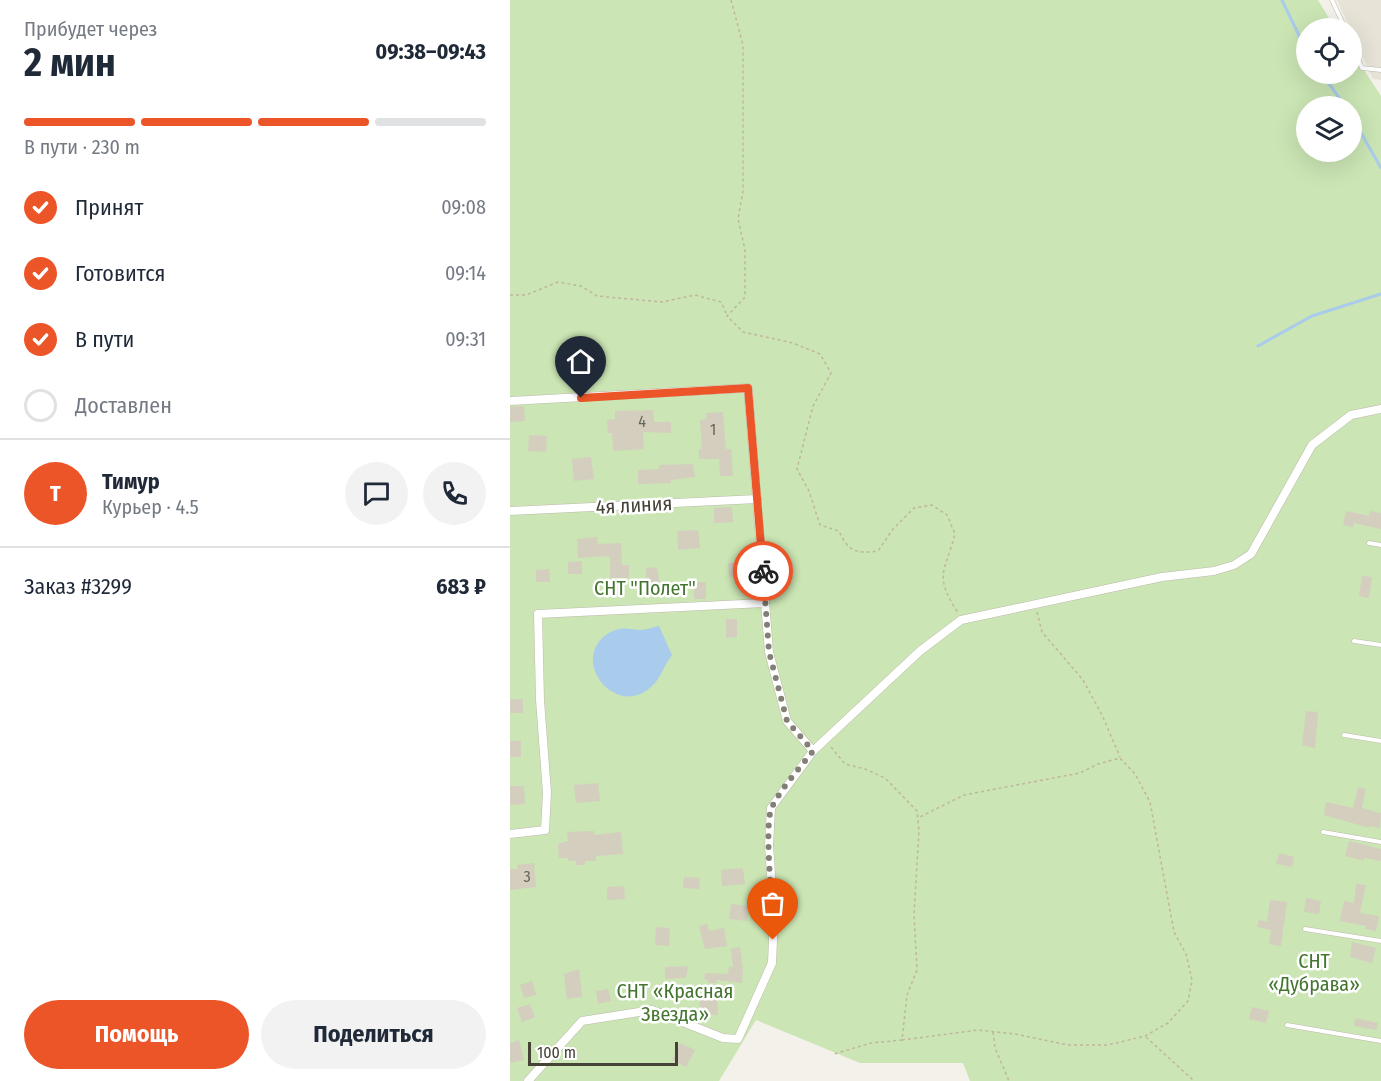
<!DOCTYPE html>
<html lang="ru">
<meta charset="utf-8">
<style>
:root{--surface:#fff;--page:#f2f2f3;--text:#1f2937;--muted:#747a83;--line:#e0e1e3;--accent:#eb5528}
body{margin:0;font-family:"Fira Sans Condensed",sans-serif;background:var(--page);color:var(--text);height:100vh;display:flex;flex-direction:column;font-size:22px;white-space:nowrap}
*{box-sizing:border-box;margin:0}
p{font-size:20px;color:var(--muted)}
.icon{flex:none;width:33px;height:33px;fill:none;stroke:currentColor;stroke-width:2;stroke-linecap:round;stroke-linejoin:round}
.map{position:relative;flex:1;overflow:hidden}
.panel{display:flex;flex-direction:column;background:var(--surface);width:510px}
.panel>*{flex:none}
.buttons{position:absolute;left:786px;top:18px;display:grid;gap:12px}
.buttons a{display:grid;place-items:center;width:66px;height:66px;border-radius:50%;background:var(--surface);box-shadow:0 6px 24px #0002;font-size:30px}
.scale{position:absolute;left:18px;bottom:15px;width:150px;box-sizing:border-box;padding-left:6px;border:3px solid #464238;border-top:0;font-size:16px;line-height:21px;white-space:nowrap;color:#464238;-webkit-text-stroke:4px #fff;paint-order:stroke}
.pin{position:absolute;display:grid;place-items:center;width:51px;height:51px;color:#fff;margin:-62px -26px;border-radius:50% 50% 50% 0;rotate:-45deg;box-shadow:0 0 6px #0007}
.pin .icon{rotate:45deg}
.courier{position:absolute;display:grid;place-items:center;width:60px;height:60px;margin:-30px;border:4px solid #eb5528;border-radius:50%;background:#fff;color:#222;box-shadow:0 2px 8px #0007}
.summary em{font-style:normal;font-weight:700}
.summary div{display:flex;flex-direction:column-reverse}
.summary{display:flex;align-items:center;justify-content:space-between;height:102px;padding:0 24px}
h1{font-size:39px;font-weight:700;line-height:45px}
.bar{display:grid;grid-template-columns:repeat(4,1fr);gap:9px 6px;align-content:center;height:72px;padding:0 24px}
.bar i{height:8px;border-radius:4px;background:var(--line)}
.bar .active{background:var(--accent)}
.bar p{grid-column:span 4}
.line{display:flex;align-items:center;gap:15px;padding:0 24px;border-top:2px solid var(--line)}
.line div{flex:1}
.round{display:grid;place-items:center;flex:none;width:63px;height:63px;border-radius:32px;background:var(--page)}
ol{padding:0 24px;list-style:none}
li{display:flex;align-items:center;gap:18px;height:66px}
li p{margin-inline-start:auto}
li .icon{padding:6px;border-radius:50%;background:var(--accent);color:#fff;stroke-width:4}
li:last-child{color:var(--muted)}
li i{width:33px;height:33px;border:3px solid var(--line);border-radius:50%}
.cta{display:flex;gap:12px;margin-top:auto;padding:12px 24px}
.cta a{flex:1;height:69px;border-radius:36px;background:var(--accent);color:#fff;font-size:24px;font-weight:700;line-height:69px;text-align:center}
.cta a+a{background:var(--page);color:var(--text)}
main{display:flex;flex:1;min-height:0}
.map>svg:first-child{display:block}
.residential{fill:#e7e3d7}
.green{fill:#cbe5b4;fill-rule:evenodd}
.water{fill:#a9cbec}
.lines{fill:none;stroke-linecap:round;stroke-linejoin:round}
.stream{stroke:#a9cbec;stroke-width:3}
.building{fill:#d4cebf}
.service-casing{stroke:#beb9ac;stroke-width:5}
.minor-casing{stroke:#beb9ac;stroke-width:9}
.path{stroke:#bfb69e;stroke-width:1.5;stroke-dasharray:3 3;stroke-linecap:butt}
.service{stroke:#fff;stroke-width:4}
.minor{stroke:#fff;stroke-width:8}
.done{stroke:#837f76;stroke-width:6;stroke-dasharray:0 10.8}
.route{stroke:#eb5528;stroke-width:8}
.labels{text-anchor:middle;stroke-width:5;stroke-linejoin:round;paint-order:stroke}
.number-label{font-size:16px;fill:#6a655a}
.street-label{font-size:20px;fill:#464238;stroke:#fff}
.park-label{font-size:20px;fill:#43752e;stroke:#fff}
</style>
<main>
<section class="panel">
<div class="summary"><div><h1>2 мин</h1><p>Прибудет через</p></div><em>09:38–09:43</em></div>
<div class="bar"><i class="active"></i><i class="active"></i><i class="active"></i><i></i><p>В пути · 230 m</p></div>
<ol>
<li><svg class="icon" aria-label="check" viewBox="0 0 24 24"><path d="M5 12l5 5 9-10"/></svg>Принят<p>09:08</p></li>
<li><svg class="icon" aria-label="check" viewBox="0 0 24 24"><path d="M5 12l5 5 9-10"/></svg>Готовится<p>09:14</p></li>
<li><svg class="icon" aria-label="check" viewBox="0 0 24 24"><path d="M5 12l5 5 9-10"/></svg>В пути<p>09:31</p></li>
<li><i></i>Доставлен</li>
</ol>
<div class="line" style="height:108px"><b class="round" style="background:var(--accent);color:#fff">Т</b><div><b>Тимур</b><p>Курьер · 4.5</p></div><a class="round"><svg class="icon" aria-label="chat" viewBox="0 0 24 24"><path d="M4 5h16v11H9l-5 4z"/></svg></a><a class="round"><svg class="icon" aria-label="phone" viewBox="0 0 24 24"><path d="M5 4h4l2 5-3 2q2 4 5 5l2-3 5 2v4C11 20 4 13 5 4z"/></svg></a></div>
<div class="line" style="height:78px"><div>Заказ #3299</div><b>683 ₽</b></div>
<div class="cta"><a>Помощь</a><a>Поделиться</a></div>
</section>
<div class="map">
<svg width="871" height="1081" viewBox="0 0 871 1081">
<rect width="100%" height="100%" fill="#f3f1e9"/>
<polygon class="residential" points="827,0 871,0 871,80 863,79"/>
<path class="green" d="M0 0H808L825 28H796V74H842V52L871 96V1081H460L453 1063H350L246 1020 209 1081H0ZM796 106H842V152H796Z"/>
<path class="water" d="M149 626 162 655C154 665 151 678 142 686 107 721 57 659 99 633 111 626 118 629 130 630 136 630 143 627 149 626Z"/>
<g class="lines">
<g class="stream">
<polyline points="772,0 796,50"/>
<polyline points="812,74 835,106"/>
<polyline points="842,117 871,168"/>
<polyline points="748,346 802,316 871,294"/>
</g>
</g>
<g class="building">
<polygon points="14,406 15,421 0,422 0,407"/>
<polygon points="143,410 144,422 161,422 161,433 133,432 134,449 103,451 102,433 98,433 97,420 105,419 105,411"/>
<polygon points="213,412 216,449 221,449 223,476 210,476 209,459 189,459 189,449 192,449 190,420 196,419 196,413"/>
<polygon points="19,435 37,436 36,452 18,451"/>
<polygon points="81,457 84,479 64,481 62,459"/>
<polygon points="183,464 185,477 161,480 161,483 128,484 128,470 149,469 149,465"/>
<polygon points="222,507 223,522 204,523 204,508"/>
<polygon points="836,511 859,516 860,511 871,513 871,529 844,523 843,527 833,525"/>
<polygon points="188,530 190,548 168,550 167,531"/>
<polygon points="87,537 88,544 111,543 112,565 119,565 119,578 100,578 100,558 98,556 68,558 67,539"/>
<polygon points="72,561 72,574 58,574 58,562"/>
<polygon points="233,562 234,576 219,577 218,563"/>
<polygon points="147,567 151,595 137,597 136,568"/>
<polygon points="39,569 40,582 26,582 26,570"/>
<polygon points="852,576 862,577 859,598 849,596"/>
<rect x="184" y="582" width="12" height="17"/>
<polygon points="216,619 227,619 227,637 216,638"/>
<rect x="0" y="699" width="13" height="14"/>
<polygon points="796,711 808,712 805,748 792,745"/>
<rect x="0" y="741" width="11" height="16"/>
<polygon points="88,783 90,801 66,803 64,785"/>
<polygon points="0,786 14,786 15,804 0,805"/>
<polygon points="848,787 856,789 852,808 871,813 870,828 860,826 860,828 814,815 816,802 843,808"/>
<polygon points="84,831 84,835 111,832 113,854 86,856 86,861 75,861 75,865 66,865 66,861 59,861 58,858 49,858 48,844 58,841 57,832"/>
<polygon points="839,841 871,849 871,861 854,858 854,861 835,856"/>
<polygon points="769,853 784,857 782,867 766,864"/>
<polygon points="24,863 26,887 0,890 0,869 8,869 7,865"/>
<polygon points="233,868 235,884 212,886 211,870"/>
<polygon points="174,877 190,878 189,889 173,888"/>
<polygon points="846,884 856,885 850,913 869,916 866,931 855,929 856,926 830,921 834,901 844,903"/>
<polygon points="114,886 115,899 97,900 97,887"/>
<polygon points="796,898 811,901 809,914 794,912"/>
<polygon points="760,900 777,902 771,946 759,944 761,930 747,927 749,920 757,922"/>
<polygon points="221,904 239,906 237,921 219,919"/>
<polygon points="197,924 199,931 214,928 217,946 195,949 189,926"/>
<polygon points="146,927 160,928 159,946 145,945"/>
<polygon points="842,942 866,948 862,963 840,957"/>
<polygon points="230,947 233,969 232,983 207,980 207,983 198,983 198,980 194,979 195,973 218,974 219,966 223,967 221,948"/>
<polygon points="178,966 176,978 155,979 155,967"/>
<polygon points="69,969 72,997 57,999 54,974"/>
<polygon points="22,981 26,995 14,998 10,985"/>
<polygon points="98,989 101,1001 88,1004 86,991"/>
<polygon points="207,998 208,1015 195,1015 195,1010 190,1010 189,999"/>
<polygon points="20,1004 25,1017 12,1022 7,1008"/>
<polygon points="742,1007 759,1011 756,1023 739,1019"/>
<polygon points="845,1018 868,1023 867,1030 844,1026"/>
<polygon points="9,1040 14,1060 0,1063 0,1043"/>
<polygon points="170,1043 185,1050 176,1067 162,1060"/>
</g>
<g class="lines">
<defs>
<g id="service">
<polyline points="822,0 835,28"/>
<polyline points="842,44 852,68 871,70"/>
<polyline points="859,543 871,545"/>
<polyline points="844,641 871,645"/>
<polyline points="834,735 871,741"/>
<polyline points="813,832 871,842"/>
<polyline points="795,929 871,941"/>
<polyline points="777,1025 871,1041"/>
</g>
<g id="minor">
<polyline points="0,401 238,388 259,652 277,721 303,751"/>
<polyline points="0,511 247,499"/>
<polyline points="0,834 35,830 37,793 30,700 28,614 255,603"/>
<polyline points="18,1081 72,1021 142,1010 213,1038 228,1039 262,963 264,917 259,845 261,808 303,751 410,651 451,620 652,577 704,571 724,565 741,554 802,445 841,415 871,409"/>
</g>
</defs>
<use href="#service" class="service-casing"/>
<use href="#minor" class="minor-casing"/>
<g class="path">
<path d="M221 0 233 45V191L228 219 235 250V297L217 316 233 332 283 343 310 354 321 373 303 406 287 469 299 491 310 525 329 531C338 552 347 554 368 551L383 529 404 508 422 505 437 515 445 534C435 573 423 574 448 613"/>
<polyline points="0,295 16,295 48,282 71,286 87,296 152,302 185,295 211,302 217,315"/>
<polyline points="527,612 532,632 573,680 592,715 610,757"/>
<polyline points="321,747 335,764 355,769 375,778 407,811 409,831 404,914 407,970 397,995 392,1040 361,1043 324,1054"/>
<polyline points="483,1032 485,1048 499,1081"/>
<polyline points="636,1037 684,1081"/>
<polyline points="392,1040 468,1030 505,1034 558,1045 598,1045 635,1036 658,1023 678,1001 682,980 676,954 664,932 640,802 625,774 610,758 588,764 570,773 454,795 408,818"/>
</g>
<use href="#service" class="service"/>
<use href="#minor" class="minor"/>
</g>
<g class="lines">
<path class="done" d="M253 571 259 652 277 721 303 751C290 768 272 787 262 807 253 825 264 912 263 940"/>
<polyline class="route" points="71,398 238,388 253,571"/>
</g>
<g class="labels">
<g class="number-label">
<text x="132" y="427">4</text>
<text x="203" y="435">1</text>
<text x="17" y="882">3</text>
</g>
<g class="street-label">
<text transform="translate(124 505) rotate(-3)" y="7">4я линия</text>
</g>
<g class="park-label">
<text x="135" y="595">СНТ "Полет"</text>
<text x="804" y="968">СНТ<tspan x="804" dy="23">«Дубрава»</tspan></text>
<text x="165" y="998">СНТ «Красная<tspan x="165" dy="23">Звезда»</tspan></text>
</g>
</g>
</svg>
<div class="buttons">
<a><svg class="icon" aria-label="locate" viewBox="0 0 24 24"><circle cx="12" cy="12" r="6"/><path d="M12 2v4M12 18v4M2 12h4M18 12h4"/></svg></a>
<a><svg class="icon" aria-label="layers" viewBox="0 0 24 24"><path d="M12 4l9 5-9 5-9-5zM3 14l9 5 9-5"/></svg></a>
</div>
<div class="scale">100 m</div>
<div class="pin" style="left:263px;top:940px;background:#ea580c"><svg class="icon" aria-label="bag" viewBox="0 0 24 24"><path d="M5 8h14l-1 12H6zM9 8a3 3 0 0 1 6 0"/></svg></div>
<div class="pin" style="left:71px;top:398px;background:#1f2937"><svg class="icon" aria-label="home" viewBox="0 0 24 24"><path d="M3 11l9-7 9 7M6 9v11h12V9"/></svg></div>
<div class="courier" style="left:253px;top:571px"><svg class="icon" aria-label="bike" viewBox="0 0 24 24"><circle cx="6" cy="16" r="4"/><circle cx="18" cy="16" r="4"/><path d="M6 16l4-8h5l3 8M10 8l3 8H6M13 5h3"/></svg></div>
</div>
</main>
